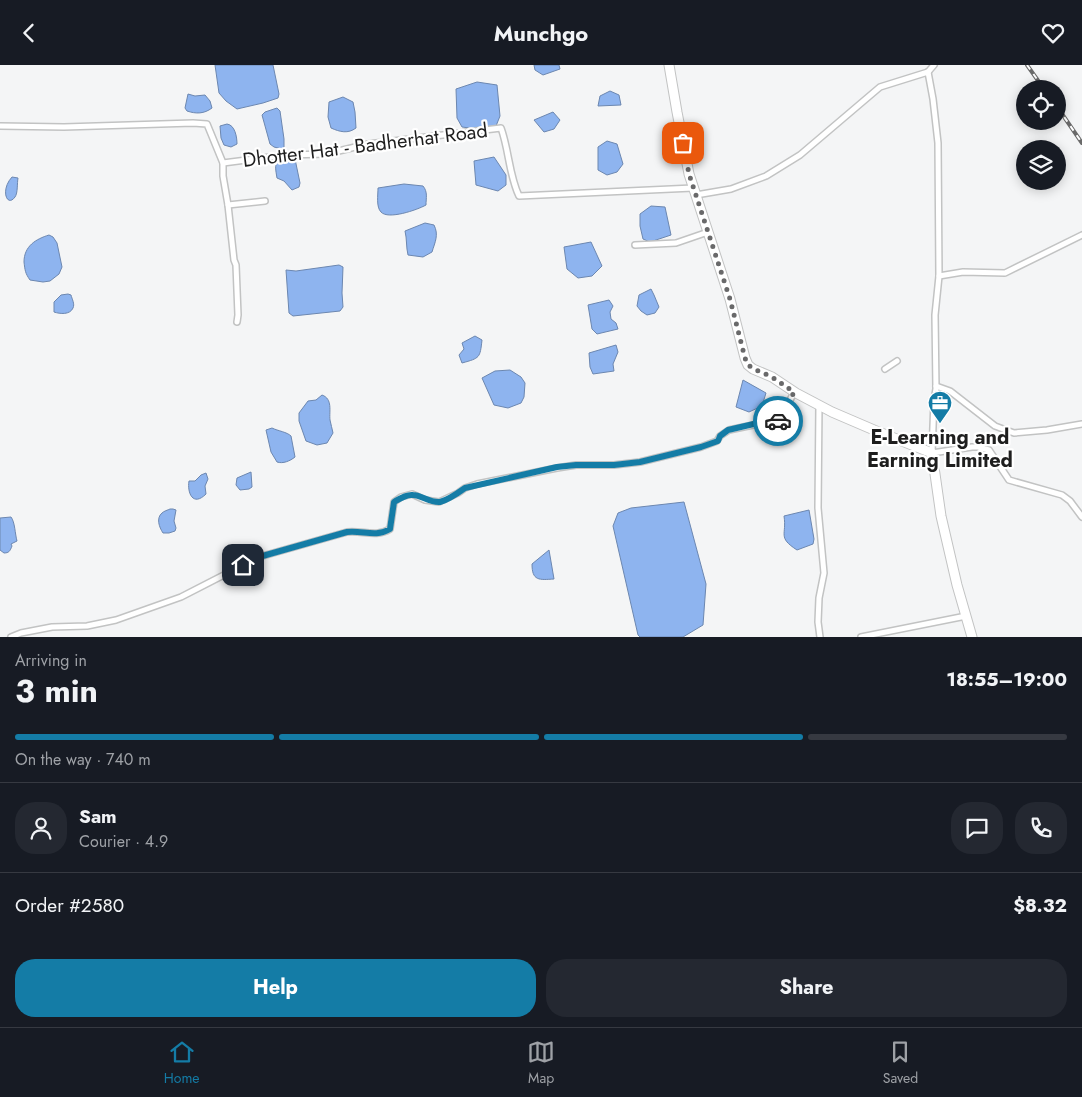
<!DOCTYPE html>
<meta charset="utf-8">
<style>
:root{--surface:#171b24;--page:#242831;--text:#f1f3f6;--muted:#9ea1a6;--line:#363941;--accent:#147ca6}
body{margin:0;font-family:Jost,sans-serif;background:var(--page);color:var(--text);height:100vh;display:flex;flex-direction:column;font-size:19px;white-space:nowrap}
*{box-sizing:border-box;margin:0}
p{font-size:16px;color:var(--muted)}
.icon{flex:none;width:28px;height:28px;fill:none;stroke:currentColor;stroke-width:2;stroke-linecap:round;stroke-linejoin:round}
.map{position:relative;height:572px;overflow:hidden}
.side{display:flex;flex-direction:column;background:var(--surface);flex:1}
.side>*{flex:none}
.tools{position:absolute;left:1016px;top:15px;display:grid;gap:10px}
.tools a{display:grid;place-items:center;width:50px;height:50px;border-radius:50%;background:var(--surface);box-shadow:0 2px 12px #0003;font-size:25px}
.pin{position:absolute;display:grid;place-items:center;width:42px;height:42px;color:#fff;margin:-21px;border-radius:10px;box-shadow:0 2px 8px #0006}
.courier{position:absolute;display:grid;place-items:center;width:50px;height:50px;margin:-25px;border:4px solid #147ca6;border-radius:50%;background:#fff;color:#222;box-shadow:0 1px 6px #0007}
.headline em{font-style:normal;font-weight:700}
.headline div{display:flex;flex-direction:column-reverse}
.headline{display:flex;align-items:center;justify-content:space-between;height:85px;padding:0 15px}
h1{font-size:32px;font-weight:700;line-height:38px}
.bar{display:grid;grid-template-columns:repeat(4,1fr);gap:8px 5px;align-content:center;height:60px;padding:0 15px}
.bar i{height:6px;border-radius:4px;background:var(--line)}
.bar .active{background:var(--accent)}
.bar p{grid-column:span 4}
.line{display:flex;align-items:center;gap:12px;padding:0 15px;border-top:1px solid var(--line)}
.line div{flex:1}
.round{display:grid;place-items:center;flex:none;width:52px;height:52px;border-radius:20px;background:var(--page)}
.primary-button{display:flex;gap:10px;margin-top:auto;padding:10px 15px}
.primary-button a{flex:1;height:58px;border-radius:20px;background:var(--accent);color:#fff;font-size:20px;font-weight:700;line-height:58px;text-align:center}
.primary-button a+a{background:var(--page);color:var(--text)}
header{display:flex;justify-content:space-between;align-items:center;height:65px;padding:0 15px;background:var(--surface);font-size:22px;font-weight:700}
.dock{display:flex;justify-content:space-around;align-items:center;height:70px;border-top:1px solid var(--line);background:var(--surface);font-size:14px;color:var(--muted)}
.dock a{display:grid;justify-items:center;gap:2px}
.dock .active{color:var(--accent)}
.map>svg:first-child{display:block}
.water{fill:#8eb4ef;stroke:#6c87b0}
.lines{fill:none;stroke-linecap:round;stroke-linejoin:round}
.minor-casing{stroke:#c2c3c3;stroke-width:8}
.trunk-casing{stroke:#c2c3c3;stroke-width:11}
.minor{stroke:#fff;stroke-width:5}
.trunk{stroke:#fff;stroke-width:9}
.rail-casing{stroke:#6a6a6a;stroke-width:4}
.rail{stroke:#fff;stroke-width:2;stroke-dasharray:5.5;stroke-linecap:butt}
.done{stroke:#69696a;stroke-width:5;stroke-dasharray:0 9}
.route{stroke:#147ca6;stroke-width:6}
.labels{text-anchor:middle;stroke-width:4.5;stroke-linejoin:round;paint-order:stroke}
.street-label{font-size:20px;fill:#1e1e1e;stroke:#fff}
.poi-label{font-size:20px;font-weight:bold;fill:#1e1e1e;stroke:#fff}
</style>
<header><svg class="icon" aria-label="back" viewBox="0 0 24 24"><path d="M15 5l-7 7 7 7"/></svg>Munchgo<svg class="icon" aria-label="heart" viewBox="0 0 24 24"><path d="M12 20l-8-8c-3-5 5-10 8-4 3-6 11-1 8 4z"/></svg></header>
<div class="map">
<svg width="1082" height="572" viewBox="0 0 1082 572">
<rect width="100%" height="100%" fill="#f4f5f6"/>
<g class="water">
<polygon points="215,0 273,0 279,29 278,33 263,38 237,44 226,36 219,28"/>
<polygon points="534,0 559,0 560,4 543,10 535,5"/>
<polygon points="477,17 497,20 500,51 496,61 485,65 462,62 457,53 456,24"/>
<polygon points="610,26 619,30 621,40 598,41 600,31"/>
<path d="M188 29 195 31 205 30 210 36 212 43C204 49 196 49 187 46L185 43Z"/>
<path d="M343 32 353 37 355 47 356 63C348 69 340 67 331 63L328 52 329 37Z"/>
<polygon points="277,43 280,46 284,74 284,82 282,84 274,82 270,79 262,50 265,47"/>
<polygon points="553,47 560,55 554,64 544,67 534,55"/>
<path d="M227 59C235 60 237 72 237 79L231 82 224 80 221 73 220 61Z"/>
<polygon points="607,76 617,79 623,99 617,107 607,110 598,105 598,82"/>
<path d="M291 92 295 94 300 118 299 122 292 125 284 116 277 113C274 96 275 96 291 92Z"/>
<polygon points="494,92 506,110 506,120 498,126 476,120 474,96"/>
<path d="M12 112 18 113C17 118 18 128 15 132 7 143 0 125 12 112Z"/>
<path d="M404 119 423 121C428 127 426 133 426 140 417 145 388 155 381 147 376 142 378 130 378 123Z"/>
<polygon points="651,141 665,142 671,170 650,177 643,174 640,161 640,149"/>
<path d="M425 158 434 160C439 170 435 177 432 187L423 192 408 190C406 182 407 174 405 166Z"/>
<path d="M49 170 53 172 57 178 62 202 59 209 50 216 43 217 30 215C25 208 25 205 24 197 24 181 36 174 49 170Z"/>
<polygon points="591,177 602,201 592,211 578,213 567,204 564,182"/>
<polygon points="339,200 343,202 342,228 343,242 340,246 293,251 289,248 286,205 296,206"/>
<polygon points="651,224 654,230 659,242 655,248 647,250 641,246 637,241 639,230"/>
<path d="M68 229 71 230C72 234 75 239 73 243 70 250 60 249 54 247V237L61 230Z"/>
<polygon points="609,235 613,241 610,247 611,254 616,258 618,264 597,269 592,264 588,240"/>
<path d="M475 271 482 275C480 293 480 293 462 298L459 290 464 284 462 278Z"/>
<polygon points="616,280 618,287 613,299 614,306 593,309 590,302 589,288"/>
<polygon points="510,305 521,312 525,318 524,332 521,338 508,343 494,340 482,313 495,306"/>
<polygon points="743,315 766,328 762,341 749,347 736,342"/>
<path d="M322 330C333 334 329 346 330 355 331 359 332 364 333 368L327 378 317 380 306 376 299 356V348L308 336 316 335Z"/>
<path d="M272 363C278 366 287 367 291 371L295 392C290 396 283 399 277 397L271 387 266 365Z"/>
<polygon points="251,407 252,422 249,424 240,425 236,420 237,413"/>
<path d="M206 408 208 414 205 421 206 429C193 442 187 428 189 416H195L201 410Z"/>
<polygon points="684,437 706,519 703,560 683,572 640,572 638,570 613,461 618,448 631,443"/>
<path d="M170 444H173L176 445 174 456 176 463 175 466 169 468H163C159 462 156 453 162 448 164 446 168 445 170 444Z"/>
<path d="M809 445 814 474 813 479 797 485C777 472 787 470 784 451Z"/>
<path d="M11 452C15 457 15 469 17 476L11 479 12 481C10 486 9 488 4 488L0 485V453Z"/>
<path d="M549 485 554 514C539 515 532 516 532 499Z"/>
</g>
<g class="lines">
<defs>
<g id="minor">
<polyline points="928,7 933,34 938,78 939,211 935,250 936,324 934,335 932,388 972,382 978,382 989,385 1009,415 1062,430 1070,436 1082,452"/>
<polyline points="928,7 934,0"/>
<polyline points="0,61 64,62 193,58 207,59 223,98 223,111 228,140 234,195 236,200 238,250 237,257"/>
<path d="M223 98 286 90 326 89 368 79 501 63C509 85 509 110 519 131L693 123"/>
<polyline points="696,130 731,124 766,111 800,90 880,22 928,7"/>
<polyline points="228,140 265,136"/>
<polyline points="635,180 676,178 708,167"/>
<polyline points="939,211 963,207 1005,208 1082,170"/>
<polyline points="885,304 897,296"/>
<polyline points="936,321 950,326 995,361 1014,368 1047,365 1082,359"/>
<polyline points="819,340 818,443 824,508 819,533 818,557 820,572"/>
<path d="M11 572 21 568 52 562 87 561 116 555 181 532 259 492 347 467C363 465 375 473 390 464L394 437 401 432 412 429 425 435 439 437 458 428 465 423 477 419 557 403 576 400H614L640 397 701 382 717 376 720 371 729 365 758 359 780 356 794 327"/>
<polyline points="861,572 966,551"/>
</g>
<polyline id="trunk" points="669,0 677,47 689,109 730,234 745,293 748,300 753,304 772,312 796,328 832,347 874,365 932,388 941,451 957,520 972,572"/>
</defs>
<use href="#minor" class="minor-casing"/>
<use href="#trunk" class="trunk-casing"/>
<use href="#minor" class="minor"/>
<use href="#trunk" class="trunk"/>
<defs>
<g id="rail">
<polyline points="1027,0 1044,24"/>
<polyline points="1058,43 1082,78"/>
</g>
</defs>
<use href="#rail" class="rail-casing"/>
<use href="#rail" class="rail"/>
</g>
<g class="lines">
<polyline class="done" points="683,78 689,109 730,234 745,293 748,300 754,304 772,312 794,327 780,356 778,356"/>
<path class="route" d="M243 500 259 492 347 467C363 465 375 473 390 464L394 437C399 434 406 429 413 430 421 430 430 438 440 437 448 435 458 428 465 423L557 402 576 400H614L640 397 701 382 718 376 720 371 728 365 758 358 778 356"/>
</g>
<defs>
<symbol id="office-pin" viewBox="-11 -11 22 30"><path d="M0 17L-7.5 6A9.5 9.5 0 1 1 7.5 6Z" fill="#147ca6" stroke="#fff"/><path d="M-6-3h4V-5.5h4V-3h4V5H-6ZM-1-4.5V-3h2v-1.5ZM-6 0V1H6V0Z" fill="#fff"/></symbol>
</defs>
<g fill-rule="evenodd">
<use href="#office-pin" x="926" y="324" width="28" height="38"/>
</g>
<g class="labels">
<g class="street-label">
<text transform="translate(365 80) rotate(-7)" y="7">Dhotter Hat - Badherhat Road</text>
</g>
<g class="poi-label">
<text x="940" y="379">E-Learning and<tspan x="940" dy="23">Earning Limited</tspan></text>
</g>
</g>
</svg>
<div class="tools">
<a><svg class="icon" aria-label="locate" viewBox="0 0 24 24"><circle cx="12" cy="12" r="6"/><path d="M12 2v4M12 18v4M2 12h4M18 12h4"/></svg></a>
<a><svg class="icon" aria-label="layers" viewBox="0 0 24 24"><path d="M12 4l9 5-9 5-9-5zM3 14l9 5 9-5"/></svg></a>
</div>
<div class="pin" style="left:683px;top:78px;background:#ea580c"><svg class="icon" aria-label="bag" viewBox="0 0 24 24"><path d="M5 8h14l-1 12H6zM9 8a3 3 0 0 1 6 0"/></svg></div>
<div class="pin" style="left:243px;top:500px;background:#1f2937"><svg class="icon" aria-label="home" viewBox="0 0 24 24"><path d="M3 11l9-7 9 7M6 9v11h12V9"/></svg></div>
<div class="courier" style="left:778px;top:356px"><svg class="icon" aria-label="car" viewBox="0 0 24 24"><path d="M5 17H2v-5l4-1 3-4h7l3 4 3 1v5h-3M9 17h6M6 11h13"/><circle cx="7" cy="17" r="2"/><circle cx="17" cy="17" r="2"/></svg></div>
</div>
<section class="side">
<div class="headline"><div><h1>3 min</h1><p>Arriving in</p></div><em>18:55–19:00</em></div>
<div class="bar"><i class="active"></i><i class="active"></i><i class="active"></i><i></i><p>On the way · 740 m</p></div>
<div class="line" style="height:90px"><a class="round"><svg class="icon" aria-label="person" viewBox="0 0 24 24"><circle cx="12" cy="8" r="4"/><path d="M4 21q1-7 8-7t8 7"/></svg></a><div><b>Sam</b><p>Courier · 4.9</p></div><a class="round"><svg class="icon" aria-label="chat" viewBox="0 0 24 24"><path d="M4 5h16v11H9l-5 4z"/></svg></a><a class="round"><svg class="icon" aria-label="phone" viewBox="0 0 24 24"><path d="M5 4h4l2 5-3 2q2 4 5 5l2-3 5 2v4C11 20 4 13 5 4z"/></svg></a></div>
<div class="line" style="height:65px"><div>Order #2580</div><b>$8.32</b></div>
<div class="primary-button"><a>Help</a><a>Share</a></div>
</section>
<nav class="dock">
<a class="active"><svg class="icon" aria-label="home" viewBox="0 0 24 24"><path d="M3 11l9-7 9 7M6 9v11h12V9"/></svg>Home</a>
<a><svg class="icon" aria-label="map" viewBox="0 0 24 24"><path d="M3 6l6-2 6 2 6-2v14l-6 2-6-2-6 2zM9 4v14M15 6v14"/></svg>Map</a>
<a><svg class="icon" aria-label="saved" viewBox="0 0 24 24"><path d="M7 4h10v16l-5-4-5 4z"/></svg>Saved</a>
</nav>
